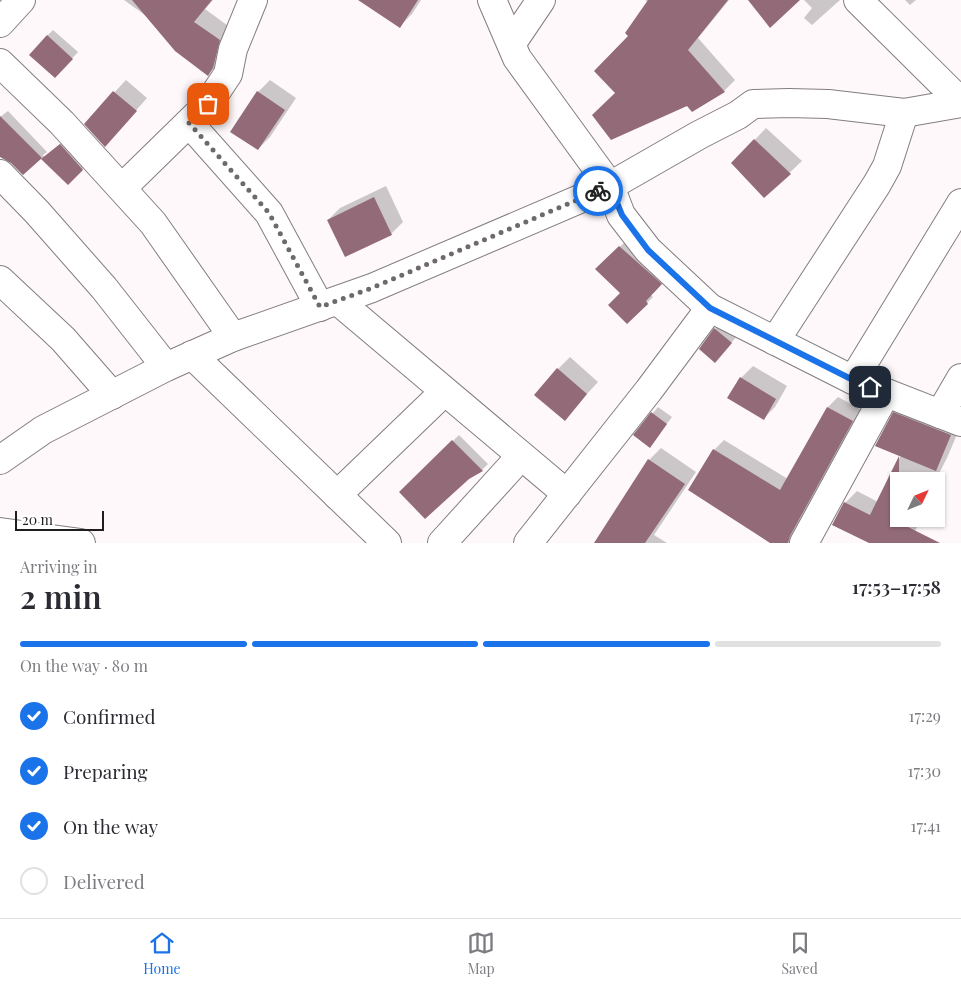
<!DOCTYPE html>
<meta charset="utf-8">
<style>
:root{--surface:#fff;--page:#f2f2f3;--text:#2b2b33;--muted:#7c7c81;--line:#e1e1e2;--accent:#1a73e8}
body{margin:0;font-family:"Playfair Display",serif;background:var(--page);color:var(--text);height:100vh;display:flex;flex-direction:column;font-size:19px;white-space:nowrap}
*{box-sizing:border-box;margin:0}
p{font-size:16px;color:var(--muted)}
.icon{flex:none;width:28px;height:28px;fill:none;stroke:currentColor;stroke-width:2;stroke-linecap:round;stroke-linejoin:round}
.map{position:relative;height:543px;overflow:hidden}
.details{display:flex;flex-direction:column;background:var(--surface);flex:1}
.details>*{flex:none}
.needle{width:32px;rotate:47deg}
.tools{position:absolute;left:890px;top:472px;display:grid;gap:10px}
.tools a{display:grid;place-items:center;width:55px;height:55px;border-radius:0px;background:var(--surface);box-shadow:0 1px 4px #0004;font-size:25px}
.scale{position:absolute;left:15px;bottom:12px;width:89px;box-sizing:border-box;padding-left:5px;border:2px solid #201d1e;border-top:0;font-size:14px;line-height:18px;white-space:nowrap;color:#201d1e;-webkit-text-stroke:4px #fff;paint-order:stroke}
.pin{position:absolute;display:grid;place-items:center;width:42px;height:42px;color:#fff;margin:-21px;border-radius:10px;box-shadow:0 2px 8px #0006}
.courier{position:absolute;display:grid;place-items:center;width:50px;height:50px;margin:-25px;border:4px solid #1a73e8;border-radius:50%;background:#fff;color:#222;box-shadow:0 1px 6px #0007}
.summary em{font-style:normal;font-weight:600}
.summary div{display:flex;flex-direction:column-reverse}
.summary{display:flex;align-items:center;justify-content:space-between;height:85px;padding:0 20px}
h1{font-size:32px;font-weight:600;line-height:38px}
.bar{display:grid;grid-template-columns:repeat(4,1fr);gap:8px 5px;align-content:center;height:60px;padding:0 20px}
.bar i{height:6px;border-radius:4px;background:var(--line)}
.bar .selected{background:var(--accent)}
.bar p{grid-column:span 4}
ol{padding:0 20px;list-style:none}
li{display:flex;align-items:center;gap:15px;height:55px}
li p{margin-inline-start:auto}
li .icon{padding:5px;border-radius:50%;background:var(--accent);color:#fff;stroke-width:4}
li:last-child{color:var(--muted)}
li i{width:28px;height:28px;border:2px solid var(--line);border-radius:50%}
.dock{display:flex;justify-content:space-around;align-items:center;height:70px;border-top:1px solid var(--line);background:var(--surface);font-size:14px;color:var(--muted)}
.dock a{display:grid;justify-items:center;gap:2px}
.dock .selected{color:var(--accent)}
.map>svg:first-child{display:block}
.shadow{fill:#0003}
.building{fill:#936a77}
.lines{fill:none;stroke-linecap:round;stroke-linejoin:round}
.minor-casing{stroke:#847d7f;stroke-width:30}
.minor{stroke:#fff;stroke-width:28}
.done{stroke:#6e6a6b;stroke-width:5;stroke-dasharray:0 9}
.route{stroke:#1a73e8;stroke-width:6}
</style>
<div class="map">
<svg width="961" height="543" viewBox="0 0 961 543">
<rect width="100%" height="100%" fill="#fef8fa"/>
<g class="shadow">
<polygon points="124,0 213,0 205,9 231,28 220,62 208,74 149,18"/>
<polygon points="365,0 421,0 412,14 400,26"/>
<polygon points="645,0 729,0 698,38 735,80 724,91 688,104 616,93 630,36 648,2"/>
<polygon points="804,0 840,0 812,25 804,18 812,8"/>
<polygon points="905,0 916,0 910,5"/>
<polygon points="53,30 78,52 55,77 47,36"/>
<polygon points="126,80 147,98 116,133 85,124"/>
<polygon points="270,80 296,98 270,137 258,149 258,92"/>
<polygon points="8,111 47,152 43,155 44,157 66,139 89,163 68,183 41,157 12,162 0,156 0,117"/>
<polygon points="766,128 802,161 764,197 733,163"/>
<polygon points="386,186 403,222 391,234 328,220 340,208"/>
<polygon points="626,241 667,278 651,295 653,297 627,323 622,293 597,269"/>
<polygon points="721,323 737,336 721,355 715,329"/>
<polygon points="570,357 598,382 564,419 558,369"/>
<polygon points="753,366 787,386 775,407 763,419 741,378"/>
<polygon points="838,397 862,410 794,543 773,543 690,490 714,450 724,440 788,479 828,407"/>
<polygon points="906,401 961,425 947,458 935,481 899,481 899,519 921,519 909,543 872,543 845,503 857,491 878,502 901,455 894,413"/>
<polygon points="658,407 672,417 650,446 635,435"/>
<polygon points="459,435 488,464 482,470 468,478 401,492"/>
<polygon points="661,448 696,472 654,535 667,543 595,543 649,460"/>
</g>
<g class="building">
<polygon points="132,0 212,0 194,22 220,40 213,68 208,76 175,51"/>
<polygon points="358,0 418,0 400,28"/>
<polygon points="648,0 728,0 688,50 725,92 692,112 687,106 611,140 592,115 615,93 594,71 628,36 625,33"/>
<polygon points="748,0 800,0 770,28"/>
<polygon points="47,35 73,59 55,78 29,55"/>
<polygon points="113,91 137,111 105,147 84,124"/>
<polygon points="257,91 285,110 258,150 230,132"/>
<polygon points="0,116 42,158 23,175 11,163 0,157"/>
<polygon points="754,139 791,174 764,198 731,163"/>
<polygon points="60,144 83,170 68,185 41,159"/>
<polygon points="374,197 392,235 345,257 327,220"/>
<polygon points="619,246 662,284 646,301 648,304 627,324 608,305 620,293 595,269"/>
<polygon points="714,328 732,343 715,363 699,349"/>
<polygon points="557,368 587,394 565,421 534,395"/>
<polygon points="740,377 776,399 764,420 727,398"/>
<polygon points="827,407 853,421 790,536 788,543 770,543 688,490 713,449 780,490"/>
<polygon points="651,412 667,424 650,448 633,435"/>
<polygon points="893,412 951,435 936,471 875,446"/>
<polygon points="452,440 483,471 469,479 425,519 399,492"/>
<polygon points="899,456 899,519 910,519 906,526 940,543 869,543 832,525 844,502 870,515"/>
<polygon points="648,459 685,484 645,543 594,543"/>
</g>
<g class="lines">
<defs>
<g id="minor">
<polyline points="492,0 517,58 610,186 621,215 648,250 710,308 853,380 961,422"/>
<polyline points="858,0 961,102"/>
<polyline points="0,23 21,0"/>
<polyline points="512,43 541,0"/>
<polyline points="0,63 62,123 153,223 233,337"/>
<polyline points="189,123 269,213 320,307"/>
<polyline points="0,174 37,212 104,288 166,367"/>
<polyline points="122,188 208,104 228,74 233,49 253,0"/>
<polyline points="0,280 63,339 112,395"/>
<polyline points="338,301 567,494"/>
<polyline points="775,341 877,184 887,166 904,113"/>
<polyline points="192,355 387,543"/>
<polyline points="853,380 961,203"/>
<polyline points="940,414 961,378"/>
<polyline points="0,460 43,430 166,367 233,337 372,288 610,186 699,135 738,115 753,104 789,103 828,104 904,113 961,103"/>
<polyline points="337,495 444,392"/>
<polyline points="0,532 81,543"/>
<polyline points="442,543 521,456"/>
<polyline points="528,543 649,390 710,308"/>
<polyline points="804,543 886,393"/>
</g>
</defs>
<use href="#minor" class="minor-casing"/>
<use href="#minor" class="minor"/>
</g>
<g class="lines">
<polyline class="done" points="208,104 189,123 269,213 320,307 372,288 598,191"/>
<polyline class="route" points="598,191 610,186 622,215 648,250 710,308 853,380 870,387"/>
</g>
</svg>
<div class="tools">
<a><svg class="needle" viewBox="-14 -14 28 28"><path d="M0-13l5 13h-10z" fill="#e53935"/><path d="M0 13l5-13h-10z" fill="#7c7c81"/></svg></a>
</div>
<div class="scale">20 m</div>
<div class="pin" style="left:208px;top:104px;background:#ea580c"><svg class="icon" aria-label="bag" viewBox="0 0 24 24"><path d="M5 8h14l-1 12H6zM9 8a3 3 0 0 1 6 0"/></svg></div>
<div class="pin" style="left:870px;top:387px;background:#1f2937"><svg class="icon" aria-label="home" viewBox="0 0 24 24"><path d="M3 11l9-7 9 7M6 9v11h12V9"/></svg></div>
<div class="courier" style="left:598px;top:191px"><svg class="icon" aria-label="bike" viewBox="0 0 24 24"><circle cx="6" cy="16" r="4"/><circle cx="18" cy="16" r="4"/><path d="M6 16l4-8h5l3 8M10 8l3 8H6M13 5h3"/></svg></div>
</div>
<section class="details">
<div class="summary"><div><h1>2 min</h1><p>Arriving in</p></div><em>17:53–17:58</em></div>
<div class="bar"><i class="selected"></i><i class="selected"></i><i class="selected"></i><i></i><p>On the way · 80 m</p></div>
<ol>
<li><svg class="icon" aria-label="check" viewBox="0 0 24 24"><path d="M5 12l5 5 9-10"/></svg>Confirmed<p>17:29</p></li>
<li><svg class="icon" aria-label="check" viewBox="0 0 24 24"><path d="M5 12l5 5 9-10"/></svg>Preparing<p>17:30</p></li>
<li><svg class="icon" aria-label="check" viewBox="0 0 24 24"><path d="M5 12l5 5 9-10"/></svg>On the way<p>17:41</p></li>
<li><i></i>Delivered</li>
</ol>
</section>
<nav class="dock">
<a class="selected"><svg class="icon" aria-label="home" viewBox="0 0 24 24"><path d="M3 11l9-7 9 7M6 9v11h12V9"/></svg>Home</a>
<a><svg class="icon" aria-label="map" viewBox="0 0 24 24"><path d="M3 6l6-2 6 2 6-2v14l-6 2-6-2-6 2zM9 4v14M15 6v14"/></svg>Map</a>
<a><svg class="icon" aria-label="saved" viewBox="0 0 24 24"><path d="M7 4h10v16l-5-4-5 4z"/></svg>Saved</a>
</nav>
